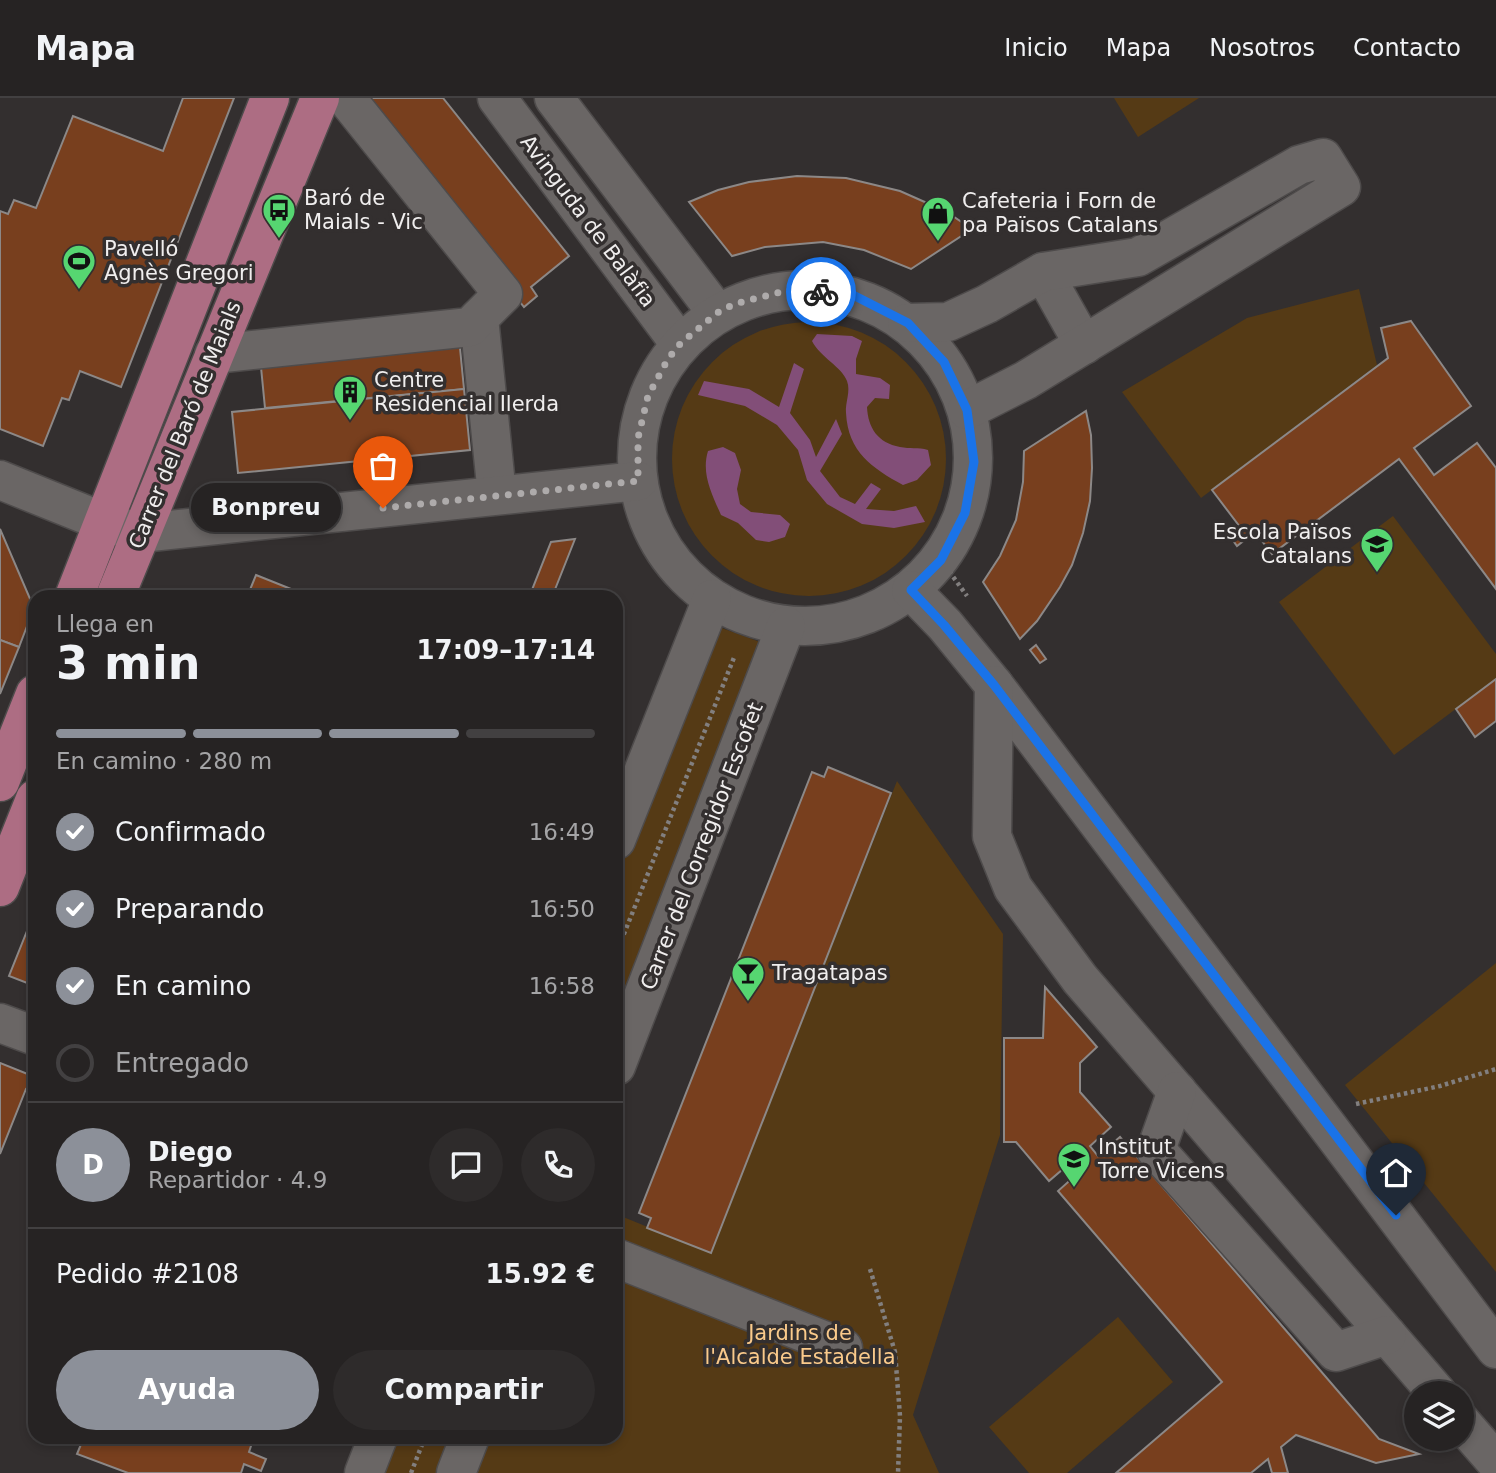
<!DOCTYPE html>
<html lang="es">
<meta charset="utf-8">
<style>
:root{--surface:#262323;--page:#2e2b2b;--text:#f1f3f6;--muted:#a4a4a6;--line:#424041;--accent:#8c9099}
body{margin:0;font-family:"DejaVu Sans",sans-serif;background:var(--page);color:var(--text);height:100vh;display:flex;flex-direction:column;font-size:26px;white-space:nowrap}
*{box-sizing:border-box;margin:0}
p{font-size:23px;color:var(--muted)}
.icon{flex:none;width:38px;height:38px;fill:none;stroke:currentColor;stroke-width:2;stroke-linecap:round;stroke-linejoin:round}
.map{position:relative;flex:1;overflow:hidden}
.side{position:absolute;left:28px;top:492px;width:595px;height:854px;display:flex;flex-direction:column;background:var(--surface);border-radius:21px;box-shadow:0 4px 10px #0003,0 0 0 2px var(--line)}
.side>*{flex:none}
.buttons{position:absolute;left:1404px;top:1283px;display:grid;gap:14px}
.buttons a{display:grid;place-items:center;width:70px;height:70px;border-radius:50%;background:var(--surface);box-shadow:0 4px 10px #0003,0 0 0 2px var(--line);font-size:35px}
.pin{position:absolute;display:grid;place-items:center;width:60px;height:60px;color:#fff;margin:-72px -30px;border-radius:50% 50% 50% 0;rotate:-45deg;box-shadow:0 0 7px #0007}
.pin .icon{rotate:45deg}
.courier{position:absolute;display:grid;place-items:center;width:70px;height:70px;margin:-35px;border:5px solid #1a73e8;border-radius:50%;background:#fff;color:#222;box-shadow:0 2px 9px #0007}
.bubble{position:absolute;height:49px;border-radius:24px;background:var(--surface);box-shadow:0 4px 10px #0003,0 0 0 2px var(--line);font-size:23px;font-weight:700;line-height:49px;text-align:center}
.overview em{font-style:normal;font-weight:700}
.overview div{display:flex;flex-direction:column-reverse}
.overview{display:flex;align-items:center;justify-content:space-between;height:119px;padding:0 28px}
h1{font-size:46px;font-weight:700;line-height:52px}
.bar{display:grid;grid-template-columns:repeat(4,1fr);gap:10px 7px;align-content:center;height:84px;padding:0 28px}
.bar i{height:9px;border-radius:5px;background:var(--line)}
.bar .active{background:var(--accent)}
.bar p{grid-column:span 4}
.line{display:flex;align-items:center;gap:18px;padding:0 28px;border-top:2px solid var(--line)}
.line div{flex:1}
.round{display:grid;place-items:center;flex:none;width:74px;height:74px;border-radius:37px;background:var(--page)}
ol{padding:0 28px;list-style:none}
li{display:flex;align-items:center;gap:21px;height:77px}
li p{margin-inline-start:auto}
li .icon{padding:7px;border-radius:50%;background:var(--accent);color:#fff;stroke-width:4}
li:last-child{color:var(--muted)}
li i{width:38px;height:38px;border:4px solid var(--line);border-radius:50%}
.button{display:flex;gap:14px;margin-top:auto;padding:14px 28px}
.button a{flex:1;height:80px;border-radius:42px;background:var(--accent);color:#fff;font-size:28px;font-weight:700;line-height:80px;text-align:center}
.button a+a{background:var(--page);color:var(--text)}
header{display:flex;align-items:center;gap:42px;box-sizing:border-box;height:98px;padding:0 35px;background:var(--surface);border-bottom:2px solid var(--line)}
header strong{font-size:33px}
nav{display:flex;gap:38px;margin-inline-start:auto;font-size:24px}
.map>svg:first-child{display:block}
.green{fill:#553a15}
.water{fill:#824e78}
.building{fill:#783f1e;stroke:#8c8887;stroke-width:2}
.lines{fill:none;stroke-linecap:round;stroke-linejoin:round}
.minor-casing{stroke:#4e4b4b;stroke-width:41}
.major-casing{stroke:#4e4b4b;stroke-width:41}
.path{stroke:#827f7f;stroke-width:4.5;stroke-dasharray:3.5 3.5;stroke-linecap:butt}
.minor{stroke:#6a6665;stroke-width:38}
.major{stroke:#ad6d83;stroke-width:38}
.done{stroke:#aeabab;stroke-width:7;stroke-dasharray:0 12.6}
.route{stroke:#1a73e8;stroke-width:9}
.labels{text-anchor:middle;stroke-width:7;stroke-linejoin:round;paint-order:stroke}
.poi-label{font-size:21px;fill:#f0eeee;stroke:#332f2f;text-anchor:start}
.street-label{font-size:21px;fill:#f0eeee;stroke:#332f2f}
.park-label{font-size:21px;fill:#faca8b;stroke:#332f2f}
</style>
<header>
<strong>Mapa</strong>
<nav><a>Inicio</a><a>Mapa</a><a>Nosotros</a><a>Contacto</a></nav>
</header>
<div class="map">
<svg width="1496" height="1375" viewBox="0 0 1496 1375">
<rect width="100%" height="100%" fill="#332f2f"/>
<g class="green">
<polygon points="1114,0 1199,0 1138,39"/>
<polygon points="1359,191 1377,267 1201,400 1122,294 1247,220"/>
<circle cx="809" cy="361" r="137"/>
<polygon points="1393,418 1496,556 1496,581 1394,657 1279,504"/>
<polygon points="719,529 760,544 616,929 616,777 711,535"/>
<polygon points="897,683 1003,836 1000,1037 913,1317 939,1375 456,1375 470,1339 616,1339 616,1116 711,1155"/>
<polygon points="1496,865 1496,1174 1345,987"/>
<polygon points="1118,1219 1173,1284 1067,1375 1029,1375 989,1329"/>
<polygon points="394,1339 454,1339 439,1375 380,1375"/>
</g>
<g class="water">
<path d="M817 236 852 238 862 243 856 261V276L880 280 890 287 889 301 875 300 867 309C868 330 878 345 900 349 910 351 918 349 928 352L931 367 917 382 903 387C872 370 848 354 846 315 845 304 851 294 847 283 842 269 820 259 812 243Z"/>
<polygon points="794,265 804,271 790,315 810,342 816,359 836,321 842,336 820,373 840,399 855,406 871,385 881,391 866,411 894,413 916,408 925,424 894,430 862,426 827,406 807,382 798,352 777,327 745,308 698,297 704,283 749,291 779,309"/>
<path d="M723 349 735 355 741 372 737 391 740 406 751 414 780 417 790 426 785 439 769 444 756 442 738 425 721 417C712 396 701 376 708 353Z"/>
</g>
<g class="building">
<polygon points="183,0 234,0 121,289 80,273 69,302 62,300 43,348 0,331 0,113 8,116 14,102 36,110 73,18 163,53"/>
<polygon points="359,0 443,0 569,158 531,189 537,198 524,209"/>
<polygon points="797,78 846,80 900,93 945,113 972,131 911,171 864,152 823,144 765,149 732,158 689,104 718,92 749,84"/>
<polygon points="1411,223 1471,308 1414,350 1434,377 1477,345 1496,370 1496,491 1399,361 1272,456 1255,434 1237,448 1229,437 1240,429 1212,392 1388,260 1381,230"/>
<polygon points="459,240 464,291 265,310 260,259"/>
<polygon points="464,291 470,352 238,375 232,314"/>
<polygon points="1086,313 1091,337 1092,370 1090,403 1083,435 1072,467 1060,489 1037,523 1020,541 983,484 1000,458 1016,422 1023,384 1024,353"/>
<polygon points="0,431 34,510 19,549 0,542"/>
<polygon points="575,441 552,499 530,497 551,444"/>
<polygon points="256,477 311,499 247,499"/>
<polygon points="0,542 19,549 0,596"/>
<polygon points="1036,547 1046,561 1040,565 1030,552"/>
<polygon points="1496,581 1496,623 1475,639 1456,611"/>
<polygon points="828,669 891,695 711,1155 647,1130 651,1120 639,1115 812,674 824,679"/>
<polygon points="35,813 35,888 9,878"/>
<polygon points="1045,889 1097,949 1080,965 1080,994 1111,1029 1090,1048 1098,1058 1120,1039 1379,1341 1419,1356 1376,1365 1296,1337 1281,1349 1288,1375 1272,1375 1268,1361 1251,1375 1116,1375 1222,1284 1058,1093 1085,1069 1077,1059 1049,1083 1016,1044 1004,1044 1004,940 1043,940"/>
<polygon points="0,965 35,979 35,994 26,991 0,1056"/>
<polygon points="84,1339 254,1339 249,1354 266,1361 261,1373 244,1366 241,1375 128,1375 77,1356"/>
</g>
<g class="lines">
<defs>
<g id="minor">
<polyline points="497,0 680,246"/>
<polyline points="554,0 717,215"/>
<polyline points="1043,174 1084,247"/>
<circle cx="805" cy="360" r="168"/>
<polyline points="479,220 497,397"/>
<polyline points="907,225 948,224 987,206 1043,174 1138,159 1299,67 1323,60 1341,89 1026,282 967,312"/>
<polyline points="214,256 470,229 503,196 346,0"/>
<polyline points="0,382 104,424 141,435 638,383"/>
<polyline points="911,492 945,527 994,587 1496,1251"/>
<polyline points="994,587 992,738 1013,790 1080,881 1437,1295"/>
<polyline points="616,742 712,501"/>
<polyline points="0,925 35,938"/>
<polyline points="616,968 786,528"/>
<polyline points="1177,993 1156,1052 1336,1254 1387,1237"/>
<polyline points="616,1160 843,1250"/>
<polyline points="1461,1324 1496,1364"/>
<polyline points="364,1375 378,1339"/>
<polyline points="456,1375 470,1339"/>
</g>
<g id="major">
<polyline points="74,499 270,0"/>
<polyline points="115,499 320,0"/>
<polyline points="0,684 35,596"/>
<polyline points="0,789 35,701"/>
</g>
</defs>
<use href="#minor" class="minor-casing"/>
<use href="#major" class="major-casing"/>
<g class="path">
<polyline points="941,462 967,498"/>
<polyline points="616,856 735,557"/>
<polyline points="1356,1006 1440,988 1496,971"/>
<polyline points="870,1171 895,1254 900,1318 898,1375"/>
<polyline points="411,1375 425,1339"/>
</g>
<use href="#minor" class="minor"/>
<use href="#major" class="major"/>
</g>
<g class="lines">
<polyline class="done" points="383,410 638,383 638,340 648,298 668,261 680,246 717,215 734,206 793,191 821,194"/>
<polyline class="route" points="821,194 853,197 908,225 944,264 967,312 974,364 965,415 941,462 911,492 944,527 994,587 1396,1117"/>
</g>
<defs>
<symbol id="bus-pin" viewBox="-11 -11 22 30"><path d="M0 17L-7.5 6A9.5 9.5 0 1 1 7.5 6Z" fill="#56d671" stroke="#332f2f"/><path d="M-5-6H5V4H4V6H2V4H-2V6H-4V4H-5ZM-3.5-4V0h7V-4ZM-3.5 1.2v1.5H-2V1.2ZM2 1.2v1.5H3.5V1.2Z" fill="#111"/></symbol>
<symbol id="shop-pin" viewBox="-11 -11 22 30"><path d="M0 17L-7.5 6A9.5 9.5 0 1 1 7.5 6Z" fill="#56d671" stroke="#332f2f"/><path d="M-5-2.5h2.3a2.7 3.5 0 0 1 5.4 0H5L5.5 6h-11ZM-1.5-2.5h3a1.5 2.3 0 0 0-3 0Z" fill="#111"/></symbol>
<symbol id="stadium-pin" viewBox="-11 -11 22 30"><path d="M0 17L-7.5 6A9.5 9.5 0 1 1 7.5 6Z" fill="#56d671" stroke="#332f2f"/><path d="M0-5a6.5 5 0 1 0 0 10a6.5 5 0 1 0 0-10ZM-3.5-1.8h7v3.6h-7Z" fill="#111"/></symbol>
<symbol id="building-pin" viewBox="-11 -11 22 30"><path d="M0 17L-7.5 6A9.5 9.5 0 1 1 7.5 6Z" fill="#56d671" stroke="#332f2f"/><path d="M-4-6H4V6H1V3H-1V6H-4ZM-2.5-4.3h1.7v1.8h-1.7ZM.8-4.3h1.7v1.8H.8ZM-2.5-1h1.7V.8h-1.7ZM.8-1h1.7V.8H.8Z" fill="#111"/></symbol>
<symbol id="school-pin" viewBox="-11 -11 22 30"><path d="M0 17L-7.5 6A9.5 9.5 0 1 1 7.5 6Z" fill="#56d671" stroke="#332f2f"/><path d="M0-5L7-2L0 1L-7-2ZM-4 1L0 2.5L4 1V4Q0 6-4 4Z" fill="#111"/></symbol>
<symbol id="bar-pin" viewBox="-11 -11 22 30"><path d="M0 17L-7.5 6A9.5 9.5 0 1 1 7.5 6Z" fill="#56d671" stroke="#332f2f"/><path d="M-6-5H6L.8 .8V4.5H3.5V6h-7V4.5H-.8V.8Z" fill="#111"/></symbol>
</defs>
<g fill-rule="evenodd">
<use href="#bus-pin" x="260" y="93" width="38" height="52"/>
<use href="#shop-pin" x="919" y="96" width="38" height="52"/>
<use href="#stadium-pin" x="60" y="144" width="38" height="52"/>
<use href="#building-pin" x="331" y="275" width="38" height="52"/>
<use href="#school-pin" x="1358" y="427" width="38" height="52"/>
<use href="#bar-pin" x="729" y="856" width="38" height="52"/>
<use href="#school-pin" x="1055" y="1042" width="38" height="52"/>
</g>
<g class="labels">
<g class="poi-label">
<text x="304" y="107">Baró de<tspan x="304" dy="24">Maials - Vic</tspan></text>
<text x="962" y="110">Cafeteria i Forn de<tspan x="962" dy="24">pa Països Catalans</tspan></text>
<text x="104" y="158">Pavelló<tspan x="104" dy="24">Agnès Gregori</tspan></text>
<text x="374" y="289">Centre<tspan x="374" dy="24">Residencial Ilerda</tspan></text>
<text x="1352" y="441" text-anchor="end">Escola Països<tspan x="1352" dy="24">Catalans</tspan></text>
<text x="772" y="882">Tragatapas</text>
<text x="1098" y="1056">Institut<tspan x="1098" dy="24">Torre Vicens</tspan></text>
</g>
<g class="street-label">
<text transform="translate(588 123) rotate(53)" y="7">Avinguda de Balàfia</text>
<text transform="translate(185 327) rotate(-68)" y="7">Carrer del Baró de Maials</text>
<text transform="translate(702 748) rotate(-69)" y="7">Carrer del Corregidor Escofet</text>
</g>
<g class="park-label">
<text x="800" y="1242">Jardins de<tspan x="800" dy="24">l'Alcalde Estadella</tspan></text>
</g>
</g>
</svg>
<div class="buttons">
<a><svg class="icon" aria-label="layers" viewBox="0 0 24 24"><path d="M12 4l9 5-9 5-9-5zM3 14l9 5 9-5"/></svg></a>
</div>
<div class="pin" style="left:383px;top:410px;background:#ea580c"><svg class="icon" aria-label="bag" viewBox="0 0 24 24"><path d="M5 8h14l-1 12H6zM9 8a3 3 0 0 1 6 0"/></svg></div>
<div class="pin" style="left:1396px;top:1117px;background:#1f2937"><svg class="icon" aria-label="home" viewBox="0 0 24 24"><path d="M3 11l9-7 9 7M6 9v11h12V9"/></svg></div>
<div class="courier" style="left:821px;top:194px"><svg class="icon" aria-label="bike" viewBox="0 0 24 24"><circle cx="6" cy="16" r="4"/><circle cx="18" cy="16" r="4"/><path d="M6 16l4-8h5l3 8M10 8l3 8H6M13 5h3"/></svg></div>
<div class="bubble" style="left:191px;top:385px;width:150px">Bonpreu</div>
<section class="side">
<div class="overview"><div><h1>3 min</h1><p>Llega en</p></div><em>17:09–17:14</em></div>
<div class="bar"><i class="active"></i><i class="active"></i><i class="active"></i><i></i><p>En camino · 280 m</p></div>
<ol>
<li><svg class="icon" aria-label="check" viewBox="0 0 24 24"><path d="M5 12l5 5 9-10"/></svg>Confirmado<p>16:49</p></li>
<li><svg class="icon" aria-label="check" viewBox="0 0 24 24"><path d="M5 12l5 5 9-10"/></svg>Preparando<p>16:50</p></li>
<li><svg class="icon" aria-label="check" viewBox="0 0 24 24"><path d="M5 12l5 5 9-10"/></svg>En camino<p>16:58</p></li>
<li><i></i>Entregado</li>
</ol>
<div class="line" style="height:126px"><b class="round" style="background:var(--accent);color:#fff">D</b><div><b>Diego</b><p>Repartidor · 4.9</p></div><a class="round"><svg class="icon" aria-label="chat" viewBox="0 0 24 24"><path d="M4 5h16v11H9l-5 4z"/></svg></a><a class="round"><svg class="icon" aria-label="phone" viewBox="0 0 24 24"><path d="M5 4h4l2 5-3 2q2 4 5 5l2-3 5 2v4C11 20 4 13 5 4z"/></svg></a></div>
<div class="line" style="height:91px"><div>Pedido #2108</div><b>15.92 €</b></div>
<div class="button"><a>Ayuda</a><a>Compartir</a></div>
</section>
</div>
